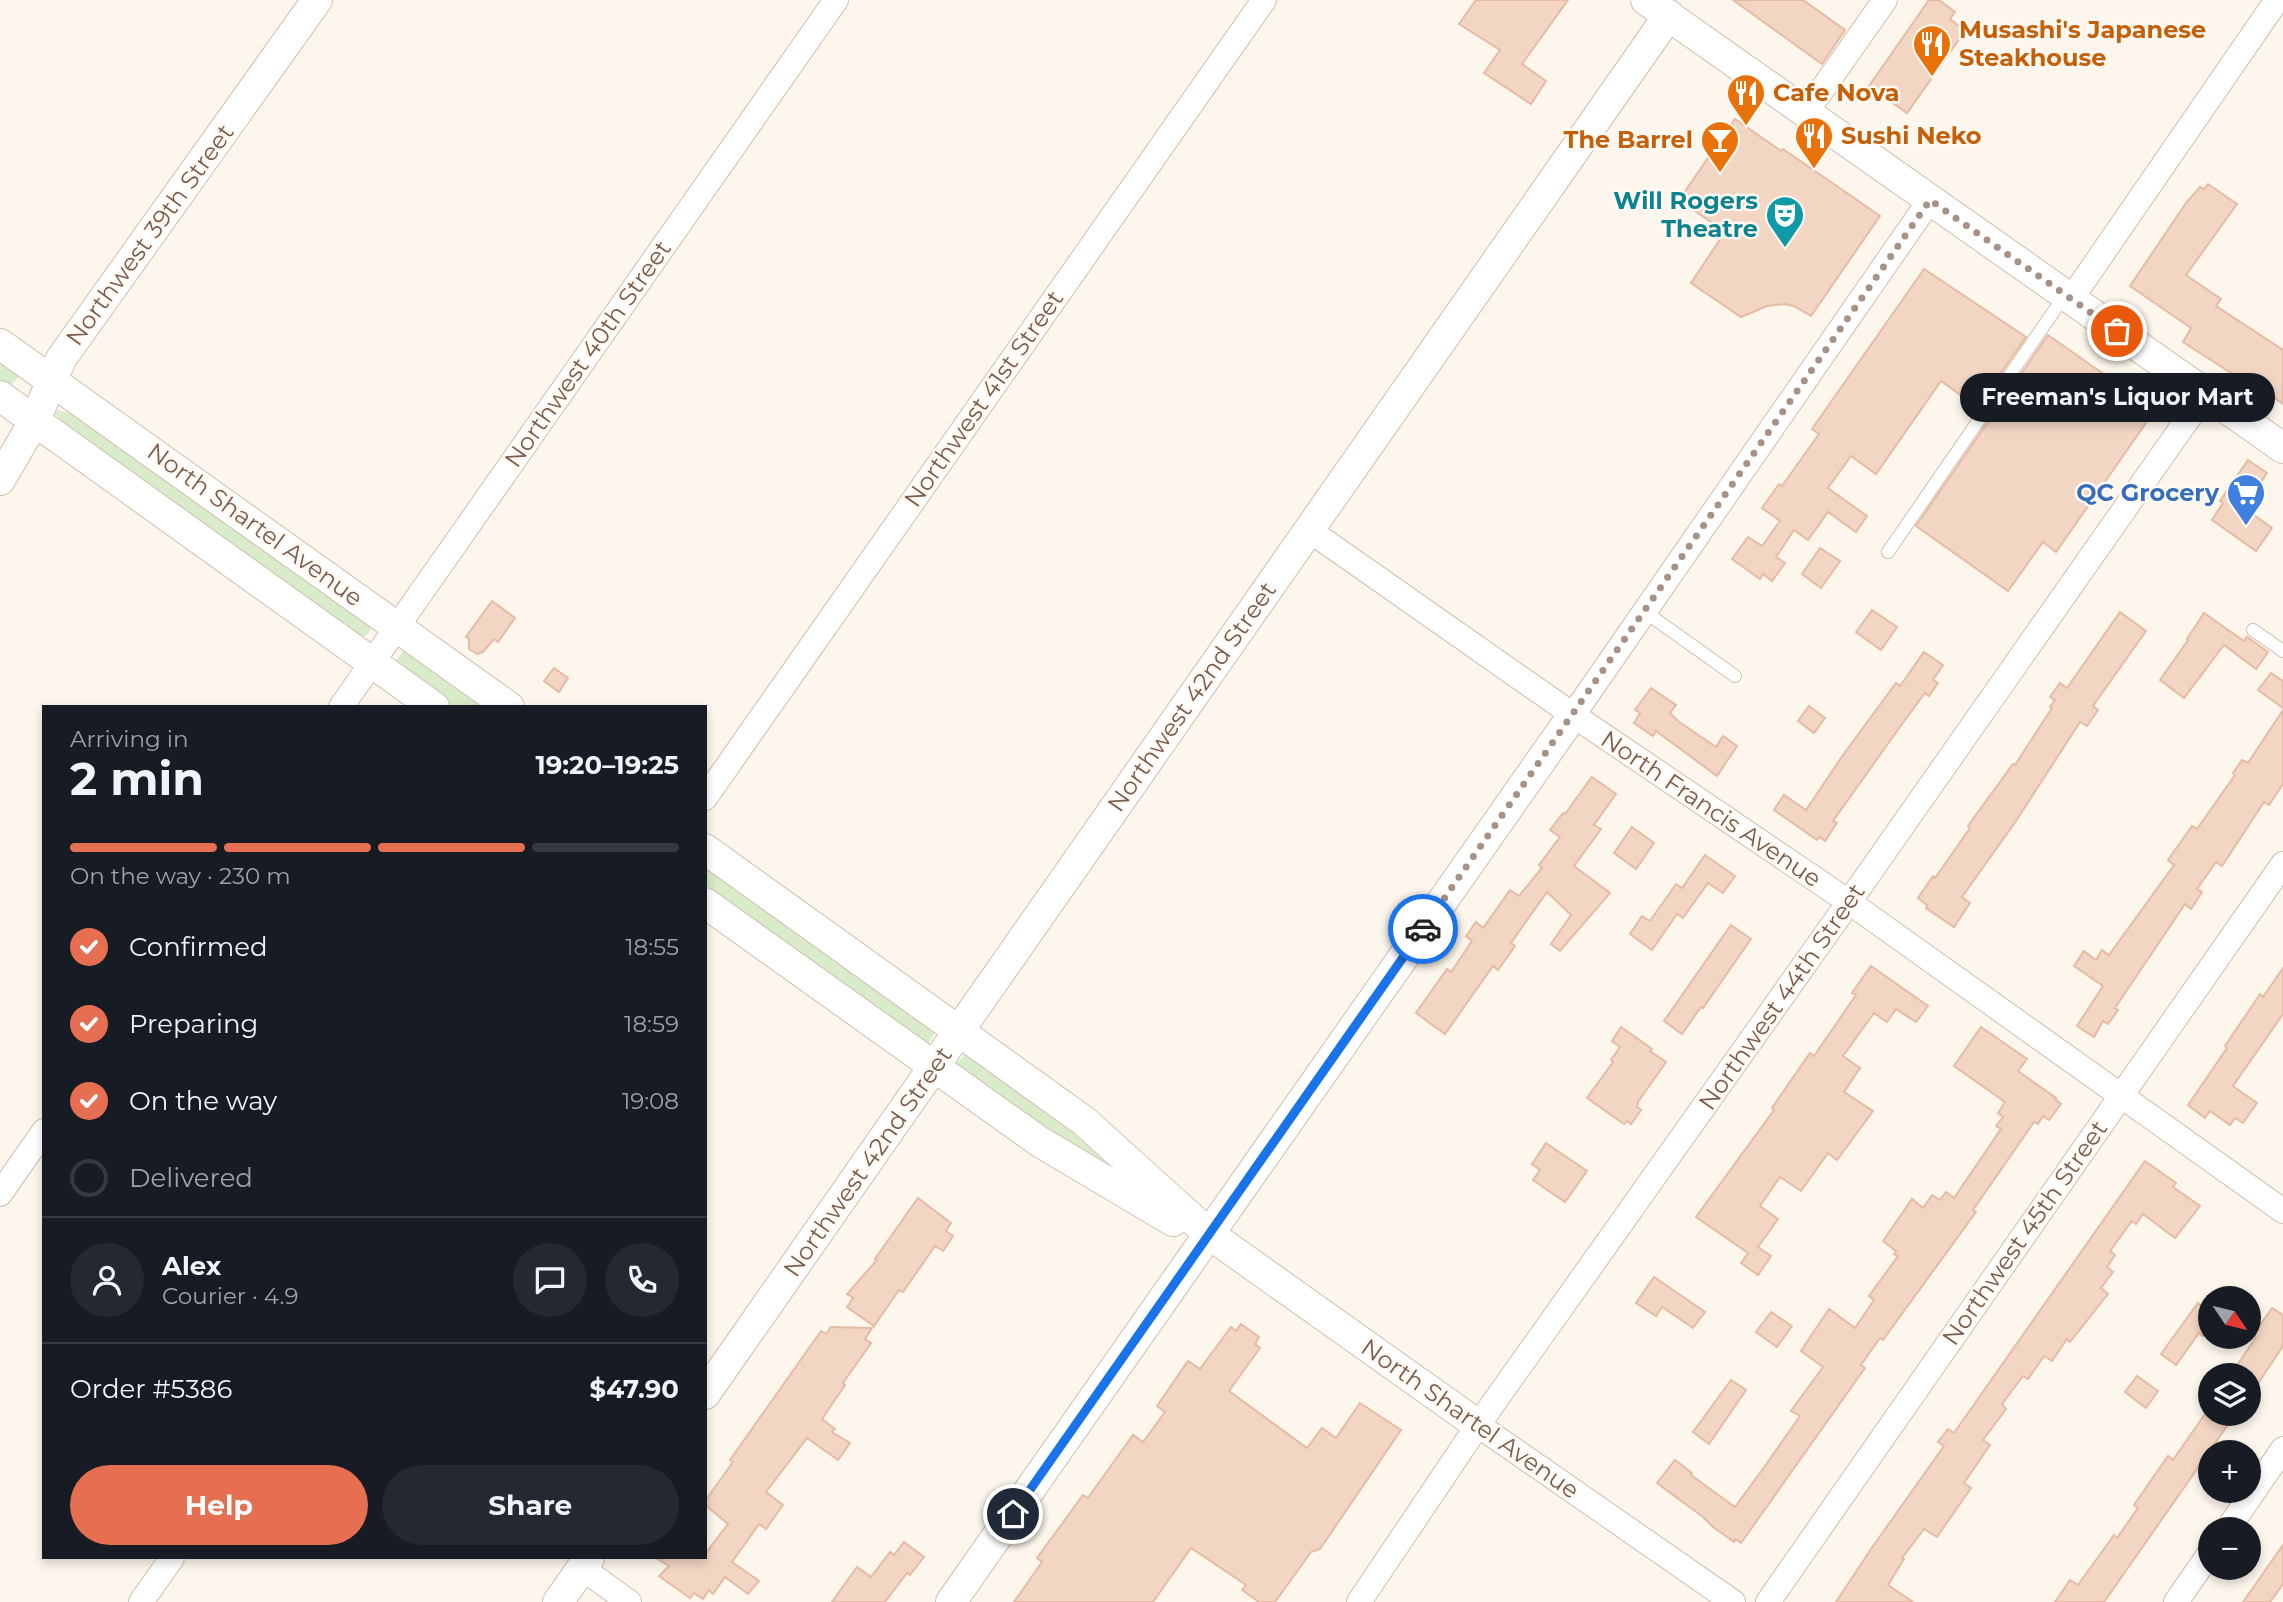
<!DOCTYPE html>
<meta charset="utf-8">
<style>
:root{--surface:#171b24;--page:#242831;--text:#f1f3f6;--muted:#9ea1a6;--line:#363941;--accent:#e76f51}
body{margin:0;font-family:Montserrat,sans-serif;background:var(--page);color:var(--text);height:100vh;display:flex;flex-direction:column;font-size:26px;white-space:nowrap}
*{box-sizing:border-box;margin:0}
p{font-size:23px;color:var(--muted)}
.icon{flex:none;width:38px;height:38px;fill:none;stroke:currentColor;stroke-width:2;stroke-linecap:round;stroke-linejoin:round}
.map{position:relative;flex:1;overflow:hidden}
.details{position:absolute;left:42px;top:705px;width:665px;height:854px;display:flex;flex-direction:column;background:var(--surface);border-radius:0px;box-shadow:0 4px 10px #0003}
.details>*{flex:none}
.needle{width:46px;rotate:125deg}
.buttons{position:absolute;left:2198px;top:1286px;display:grid;gap:14px}
.buttons a{display:grid;place-items:center;width:63px;height:63px;border-radius:50%;background:var(--surface);box-shadow:0 4px 10px #0003;font-size:35px}
.pin{position:absolute;display:grid;place-items:center;width:60px;height:60px;color:#fff;margin:-30px;border:4px solid #fff;border-radius:50%;box-shadow:0 2px 7px #0007}
.courier{position:absolute;display:grid;place-items:center;width:70px;height:70px;margin:-35px;border:5px solid #1a73e8;border-radius:50%;background:#fff;color:#222;box-shadow:0 2px 9px #0007}
.bubble{position:absolute;height:49px;border-radius:24px;background:var(--surface);box-shadow:0 4px 10px #0003;font-size:23px;font-weight:700;line-height:49px;text-align:center}
.headline em{font-style:normal;font-weight:700}
.headline div{display:flex;flex-direction:column-reverse}
.headline{display:flex;align-items:center;justify-content:space-between;height:119px;padding:0 28px}
h1{font-size:46px;font-weight:700;line-height:52px}
.bar{display:grid;grid-template-columns:repeat(4,1fr);gap:10px 7px;align-content:center;height:84px;padding:0 28px}
.bar i{height:9px;border-radius:5px;background:var(--line)}
.bar .active{background:var(--accent)}
.bar p{grid-column:span 4}
.line{display:flex;align-items:center;gap:18px;padding:0 28px;border-top:2px solid var(--line)}
.line div{flex:1}
.round{display:grid;place-items:center;flex:none;width:74px;height:74px;border-radius:37px;background:var(--page)}
ol{padding:0 28px;list-style:none}
li{display:flex;align-items:center;gap:21px;height:77px}
li p{margin-inline-start:auto}
li .icon{padding:7px;border-radius:50%;background:var(--accent);color:#fff;stroke-width:4}
li:last-child{color:var(--muted)}
li i{width:38px;height:38px;border:4px solid var(--line);border-radius:50%}
.cta{display:flex;gap:14px;margin-top:auto;padding:14px 28px}
.cta a{flex:1;height:80px;border-radius:42px;background:var(--accent);color:#fff;font-size:28px;font-weight:700;line-height:80px;text-align:center}
.cta a+a{background:var(--page);color:var(--text)}
.map>svg:first-child{display:block}
.green{fill:#d8ecc9}
.building{fill:#f3d5c3;stroke:#e6bba3;stroke-width:2}
.lines{fill:none;stroke-linecap:round;stroke-linejoin:round}
.service-casing{stroke:#d1beb0;stroke-width:14}
.minor-casing{stroke:#d1beb0;stroke-width:26}
.tertiary-casing{stroke:#d1beb0;stroke-width:32}
.service{stroke:#fff;stroke-width:12}
.minor{stroke:#fff;stroke-width:24}
.tertiary{stroke:#fff;stroke-width:30}
.done{stroke:#a89285;stroke-width:7;stroke-dasharray:0 12.6}
.route{stroke:#1a73e8;stroke-width:9}
.labels{text-anchor:middle;stroke-width:5;stroke-linejoin:round;paint-order:stroke}
.food-label{font-size:24px;font-weight:bold;fill:#c56008;stroke:#fffaf3;text-anchor:start}
.culture-label{font-size:24px;font-weight:bold;fill:#0d838f;stroke:#fffaf3;text-anchor:end}
.street-label{font-size:24px;fill:#7a5c4d;stroke:#fffaf3}
.shop-label{font-size:24px;font-weight:bold;fill:#366cbe;stroke:#fffaf3;text-anchor:end}
</style>
<div class="map">
<svg width="2283" height="1602" viewBox="0 0 2283 1602">
<rect width="100%" height="100%" fill="#fdf6ec"/>
<g class="green">
<polygon points="0,355 23,372 11,385 0,382"/>
<polygon points="58,410 89,419 372,626 368,634 359,639 69,432 55,413"/>
<polygon points="406,647 490,707 452,707 393,665"/>
<polygon points="705,861 937,1028 928,1045 705,889"/>
<polygon points="966,1053 1083,1132 1108,1164 1071,1149 954,1067"/>
</g>
<g class="building">
<polygon points="1476,0 1568,0 1522,64 1546,81 1531,104 1484,73 1500,50 1459,24"/>
<polygon points="1733,0 1803,0 1845,30 1822,64"/>
<polygon points="1929,0 1939,0 1955,12 1950,19 1965,31 1907,113 1869,86"/>
<polygon points="1735,119 1781,151 1783,149 1880,216 1811,316 1794,306 1784,304 1767,306 1741,317 1691,283 1725,232 1679,200"/>
<polygon points="2208,184 2237,204 2186,275 2221,299 2216,306 2283,350 2283,404 2244,376 2242,380 2183,342 2191,328 2130,286 2186,203 2200,187 2204,189"/>
<polygon points="1924,269 2026,337 1977,407 1941,381 1876,474 1851,456 1828,488 1867,516 1856,532 1828,512 1808,540 1794,530 1776,557 1785,563 1772,581 1763,574 1760,579 1732,559 1748,537 1762,546 1780,521 1762,508 1779,484 1782,486 1819,434 1812,429"/>
<polygon points="2048,335 2155,410 2056,552 2043,542 2008,591 1916,526"/>
<polygon points="2248,460 2267,473 2244,508 2272,528 2256,551 2212,520 2223,503 2220,501"/>
<polygon points="1820,548 1840,561 1821,588 1802,574"/>
<polygon points="492,601 515,618 498,642 494,639 483,652 477,654 469,649 469,639 466,637"/>
<polygon points="1872,610 1897,627 1881,650 1856,632"/>
<polygon points="2120,612 2146,631 2093,706 2098,710 2087,726 2080,722 2016,821 1962,897 1970,903 1954,927 1926,908 1927,905 1918,898 1933,876 1935,878 1970,828 1968,826 2013,764 2015,765 2052,708 2050,707 2055,700 2050,697 2060,683 2067,688"/>
<polygon points="2204,613 2244,641 2247,637 2268,652 2256,669 2224,645 2184,698 2160,680 2188,640 2187,639"/>
<polygon points="1924,652 1943,665 1933,680 1938,683 1929,696 1925,693 1902,724 1833,821 1837,823 1825,841 1820,837 1817,840 1774,810 1784,795 1806,810 1843,755 1896,683 1900,686"/>
<polygon points="554,668 568,678 559,692 544,681"/>
<polygon points="2271,673 2283,681 2283,708 2258,690"/>
<polygon points="1651,688 1676,705 1670,713 1678,721 1716,747 1723,736 1737,746 1717,776 1656,731 1653,736 1634,723 1640,713 1635,710"/>
<polygon points="1809,706 1825,718 1814,733 1798,721"/>
<polygon points="2283,710 2283,784 2269,805 2264,802 2222,866 2216,862 2197,889 2202,892 2191,909 2185,904 2115,1008 2118,1010 2108,1024 2103,1021 2094,1037 2077,1026 2103,986 2074,966 2084,951 2096,960 2102,950 2109,955 2174,865 2168,860 2192,826 2197,829 2235,775 2233,773 2242,760 2248,763"/>
<polygon points="1592,777 1616,794 1594,825 1601,829 1574,866 1610,893 1560,951 1551,944 1571,915 1547,892 1511,943 1515,946 1498,970 1493,966 1445,1034 1416,1013 1447,969 1451,972 1472,941 1466,936 1476,922 1483,928 1510,890 1519,896 1542,868 1539,865 1560,837 1550,830 1563,813 1565,814"/>
<polygon points="1632,827 1654,843 1636,869 1614,853"/>
<polygon points="1705,855 1735,876 1723,893 1708,883 1683,918 1677,914 1652,950 1630,934 1642,916 1650,921 1676,884 1682,888"/>
<polygon points="1731,925 1751,939 1703,1008 1701,1007 1682,1034 1664,1021"/>
<polygon points="1871,966 1928,1006 1916,1022 1896,1009 1887,1022 1874,1013 1843,1056 1860,1068 1844,1092 1873,1111 1837,1160 1828,1153 1801,1191 1780,1177 1760,1206 1778,1219 1758,1247 1771,1256 1758,1275 1741,1263 1748,1253 1696,1217 1774,1110 1772,1108 1810,1053 1814,1056 1856,995 1852,993"/>
<polygon points="2283,968 2283,1014 2233,1086 2257,1103 2243,1123 2235,1118 2230,1125 2210,1111 2205,1118 2188,1105 2227,1048 2225,1046 2248,1012 2260,994 2263,997"/>
<polygon points="1621,1027 1652,1049 1650,1051 1666,1062 1638,1102 1637,1107 1641,1110 1631,1124 1627,1121 1624,1124 1587,1098 1613,1062 1611,1060 1620,1047 1612,1041"/>
<polygon points="1981,1027 2027,1059 2018,1071 2056,1098 2055,1099 2061,1104 2049,1120 2043,1116 2038,1124 2034,1122 1973,1210 1976,1212 1883,1340 1880,1338 1861,1365 1865,1368 1741,1543 1735,1539 1734,1542 1713,1527 1703,1517 1657,1483 1675,1460 1692,1473 1691,1475 1735,1507 1765,1466 1800,1416 1791,1411 1823,1367 1801,1351 1829,1309 1855,1328 1874,1300 1869,1296 1898,1256 1894,1254 1896,1251 1883,1241 1912,1199 1923,1208 1932,1195 1940,1200 1946,1192 1954,1198 2001,1129 1996,1126 2003,1117 1998,1113 2005,1102 1954,1066"/>
<polygon points="1546,1143 1587,1171 1565,1202 1533,1180 1540,1170 1532,1164"/>
<polygon points="2145,1161 2176,1183 2173,1187 2200,1206 2175,1238 2143,1214 2136,1224 2132,1221 2110,1251 2115,1255 2107,1267 2113,1272 2101,1288 2108,1294 2070,1342 2067,1339 2052,1361 2044,1356 2028,1379 2023,1376 2002,1404 2006,1409 1983,1440 1990,1445 1964,1483 1971,1488 1937,1537 1924,1529 1902,1558 1904,1559 1888,1585 1913,1602 1836,1602 1871,1549 1944,1446 1938,1442 1948,1429 1954,1433"/>
<polygon points="918,1198 951,1223 946,1231 953,1236 943,1251 935,1246 903,1292 899,1290 874,1326 847,1307 853,1298 847,1294 877,1260 875,1259"/>
<polygon points="1654,1277 1705,1312 1693,1328 1662,1307 1656,1316 1636,1303"/>
<polygon points="2198,1303 2210,1313 2210,1327 2203,1336 2199,1333 2176,1365 2161,1354"/>
<polygon points="2272,1308 2283,1315 2283,1346 2249,1397 2249,1376 2230,1376 2256,1337 2253,1335"/>
<polygon points="1771,1312 1792,1326 1777,1347 1756,1332"/>
<polygon points="1241,1324 1259,1337 1255,1344 1260,1348 1229,1391 1307,1448 1322,1428 1336,1438 1360,1403 1401,1430 1320,1549 1311,1552 1275,1602 1259,1602 1242,1590 1246,1585 1191,1548 1153,1602 1014,1602 1042,1562 1037,1558 1083,1495 1088,1498 1133,1435 1143,1442 1165,1412 1157,1406 1188,1361 1200,1369 1231,1327 1236,1331"/>
<polygon points="831,1327 872,1328 865,1339 871,1343 843,1383 845,1385 822,1419 835,1429 832,1432 850,1443 838,1460 807,1438 766,1492 783,1505 766,1529 759,1524 732,1562 759,1581 748,1594 725,1577 713,1594 709,1590 703,1599 694,1593 690,1598 659,1576 669,1566 656,1558 705,1558 705,1554 728,1524 705,1505 705,1501 733,1462 730,1460 821,1331 826,1334"/>
<polygon points="2137,1376 2158,1391 2146,1408 2125,1392"/>
<polygon points="1731,1380 1746,1390 1709,1444 1693,1432"/>
<polygon points="2205,1414 2235,1414 2210,1451 2210,1465 2202,1462 2104,1602 2055,1602 2070,1580 2078,1585 2114,1535 2117,1538 2138,1508 2134,1505 2168,1456 2173,1460"/>
<polygon points="904,1542 924,1557 910,1575 907,1573 885,1602 832,1602 857,1567 871,1577 890,1552 894,1555"/>
<polygon points="2283,1545 2283,1584 2270,1602 2243,1602"/>
</g>
<g class="lines">
<defs>
<g id="service">
<polyline points="1888,552 2065,295"/>
<polyline points="1645,612 1735,676"/>
<polyline points="2253,630 2283,651"/>
</g>
<g id="minor">
<polyline points="1807,111 1885,0"/>
<polyline points="2071,299 2277,0"/>
<polyline points="1309,530 1573,715 1849,902 2283,1211"/>
<polyline points="341,707 836,0"/>
<polyline points="1573,715 1930,200"/>
<polyline points="705,798 1264,0"/>
<polyline points="0,1194 44,1131"/>
<polyline points="1478,1425 1733,1602"/>
<polyline points="2227,1530 2283,1449"/>
<polyline points="582,1568 629,1602"/>
<polyline points="141,1602 172,1558"/>
<polyline points="1359,1602 1478,1425 1849,902 2206,393"/>
<polyline points="1768,1602 2283,864"/>
<polyline points="2176,1602 2210,1553"/>
</g>
<g id="tertiary">
<polyline points="1646,0 2283,448"/>
<polyline points="0,344 509,707"/>
<polyline points="0,396 434,707"/>
<polyline points="0,480 35,420 61,359 317,0"/>
<polyline points="705,849 1084,1121 1209,1234 1478,1425"/>
<polyline points="705,903 1040,1142 1173,1221"/>
<polyline points="705,1394 1669,15"/>
<polyline points="558,1602 589,1558"/>
<polyline points="951,1602 1573,715"/>
</g>
</defs>
<use href="#service" class="service-casing"/>
<use href="#minor" class="minor-casing"/>
<use href="#tertiary" class="tertiary-casing"/>
<use href="#service" class="service"/>
<use href="#minor" class="minor"/>
<use href="#tertiary" class="tertiary"/>
</g>
<g class="lines">
<polyline class="done" points="1423,929 1930,200 2117,331"/>
<polyline class="route" points="1013,1514 1423,929"/>
</g>
<defs>
<symbol id="restaurant-pin" viewBox="-11 -11 22 30"><path d="M0 17L-7.5 6A9.5 9.5 0 1 1 7.5 6Z" fill="#e8710a" stroke="#fffaf3"/><path d="M-5-6h1v4h1v-4h1v4h1v-4h1v5L-1.5 .5V6h-2V.5L-5-1ZM5-6V6H3V1.5H1.5Q1.5-4 5-6Z" fill="#fff"/></symbol>
<symbol id="bar-pin" viewBox="-11 -11 22 30"><path d="M0 17L-7.5 6A9.5 9.5 0 1 1 7.5 6Z" fill="#e8710a" stroke="#fffaf3"/><path d="M-6-5H6L.8 .8V4.5H3.5V6h-7V4.5H-.8V.8Z" fill="#fff"/></symbol>
<symbol id="theatre-pin" viewBox="-11 -11 22 30"><path d="M0 17L-7.5 6A9.5 9.5 0 1 1 7.5 6Z" fill="#0f9aa8" stroke="#fffaf3"/><path d="M-5-5.5Q0-4 5-5.5V0Q5 5 0 6Q-5 5-5 0ZM-3.3-2.5H-1v1.5H-3.3ZM1-2.5H3.3v1.5H1ZM-2.8 1Q0 5.5 2.8 1Z" fill="#fff"/></symbol>
<symbol id="supermarket-pin" viewBox="-11 -11 22 30"><path d="M0 17L-7.5 6A9.5 9.5 0 1 1 7.5 6Z" fill="#3f7fe0" stroke="#fffaf3"/><path d="M-6-5.5h2.5l.6 2H6L4.5 2H-2.5L-4.4-4H-6ZM-1.5 3.2a1.3 1.3 0 1 0 .1 0ZM3 3.2a1.3 1.3 0 1 0 .1 0Z" fill="#fff"/></symbol>
</defs>
<g fill-rule="evenodd">
<use href="#restaurant-pin" x="1910" y="22" width="44" height="60"/>
<use href="#restaurant-pin" x="1724" y="71" width="44" height="60"/>
<use href="#restaurant-pin" x="1792" y="114" width="44" height="60"/>
<use href="#bar-pin" x="1698" y="118" width="44" height="60"/>
<use href="#theatre-pin" x="1763" y="193" width="44" height="60"/>
<use href="#supermarket-pin" x="2224" y="471" width="44" height="60"/>
</g>
<g class="labels">
<g class="food-label">
<text x="1959" y="38">Musashi's Japanese<tspan x="1959" dy="28">Steakhouse</tspan></text>
<text x="1773" y="101">Cafe Nova</text>
<text x="1841" y="144">Sushi Neko</text>
<text x="1693" y="148" text-anchor="end">The Barrel</text>
</g>
<g class="culture-label">
<text x="1758" y="209">Will Rogers<tspan x="1758" dy="28">Theatre</tspan></text>
</g>
<g class="street-label">
<text transform="translate(150 235) rotate(-54)" y="8">Northwest 39th Street</text>
<text transform="translate(588 354) rotate(-55)" y="8">Northwest 40th Street</text>
<text transform="translate(984 399) rotate(-55)" y="8">Northwest 41st Street</text>
<text transform="translate(255 525) rotate(36)" y="8">North Shartel Avenue</text>
<text transform="translate(1192 697) rotate(-55)" y="8">Northwest 42nd Street</text>
<text transform="translate(1711 809) rotate(34)" y="8">North Francis Avenue</text>
<text transform="translate(1782 997) rotate(-55)" y="8">Northwest 44th Street</text>
<text transform="translate(868 1162) rotate(-55)" y="8">Northwest 42nd Street</text>
<text transform="translate(2025 1233) rotate(-55)" y="8">Northwest 45th Street</text>
<text transform="translate(1470 1419) rotate(35)" y="8">North Shartel Avenue</text>
</g>
<g class="shop-label">
<text x="2219" y="501">QC Grocery</text>
</g>
</g>
</svg>
<div class="buttons">
<a><svg class="needle" viewBox="-14 -14 28 28"><path d="M0-13l5 13h-10z" fill="#e53935"/><path d="M0 13l5-13h-10z" fill="#9ea1a6"/></svg></a>
<a><svg class="icon" aria-label="layers" viewBox="0 0 24 24"><path d="M12 4l9 5-9 5-9-5zM3 14l9 5 9-5"/></svg></a>
<a>+</a>
<a>−</a>
</div>
<div class="pin" style="left:2117px;top:331px;background:#ea580c"><svg class="icon" aria-label="bag" viewBox="0 0 24 24"><path d="M5 8h14l-1 12H6zM9 8a3 3 0 0 1 6 0"/></svg></div>
<div class="pin" style="left:1013px;top:1514px;background:#1f2937"><svg class="icon" aria-label="home" viewBox="0 0 24 24"><path d="M3 11l9-7 9 7M6 9v11h12V9"/></svg></div>
<div class="courier" style="left:1423px;top:929px"><svg class="icon" aria-label="car" viewBox="0 0 24 24"><path d="M5 17H2v-5l4-1 3-4h7l3 4 3 1v5h-3M9 17h6M6 11h13"/><circle cx="7" cy="17" r="2"/><circle cx="17" cy="17" r="2"/></svg></div>
<div class="bubble" style="left:1960px;top:373px;width:315px">Freeman's Liquor Mart</div>
<section class="details">
<div class="headline"><div><h1>2 min</h1><p>Arriving in</p></div><em>19:20–19:25</em></div>
<div class="bar"><i class="active"></i><i class="active"></i><i class="active"></i><i></i><p>On the way · 230 m</p></div>
<ol>
<li><svg class="icon" aria-label="check" viewBox="0 0 24 24"><path d="M5 12l5 5 9-10"/></svg>Confirmed<p>18:55</p></li>
<li><svg class="icon" aria-label="check" viewBox="0 0 24 24"><path d="M5 12l5 5 9-10"/></svg>Preparing<p>18:59</p></li>
<li><svg class="icon" aria-label="check" viewBox="0 0 24 24"><path d="M5 12l5 5 9-10"/></svg>On the way<p>19:08</p></li>
<li><i></i>Delivered</li>
</ol>
<div class="line" style="height:126px"><a class="round"><svg class="icon" aria-label="person" viewBox="0 0 24 24"><circle cx="12" cy="8" r="4"/><path d="M4 21q1-7 8-7t8 7"/></svg></a><div><b>Alex</b><p>Courier · 4.9</p></div><a class="round"><svg class="icon" aria-label="chat" viewBox="0 0 24 24"><path d="M4 5h16v11H9l-5 4z"/></svg></a><a class="round"><svg class="icon" aria-label="phone" viewBox="0 0 24 24"><path d="M5 4h4l2 5-3 2q2 4 5 5l2-3 5 2v4C11 20 4 13 5 4z"/></svg></a></div>
<div class="line" style="height:91px"><div>Order #5386</div><b>$47.90</b></div>
<div class="cta"><a>Help</a><a>Share</a></div>
</section>
</div>
